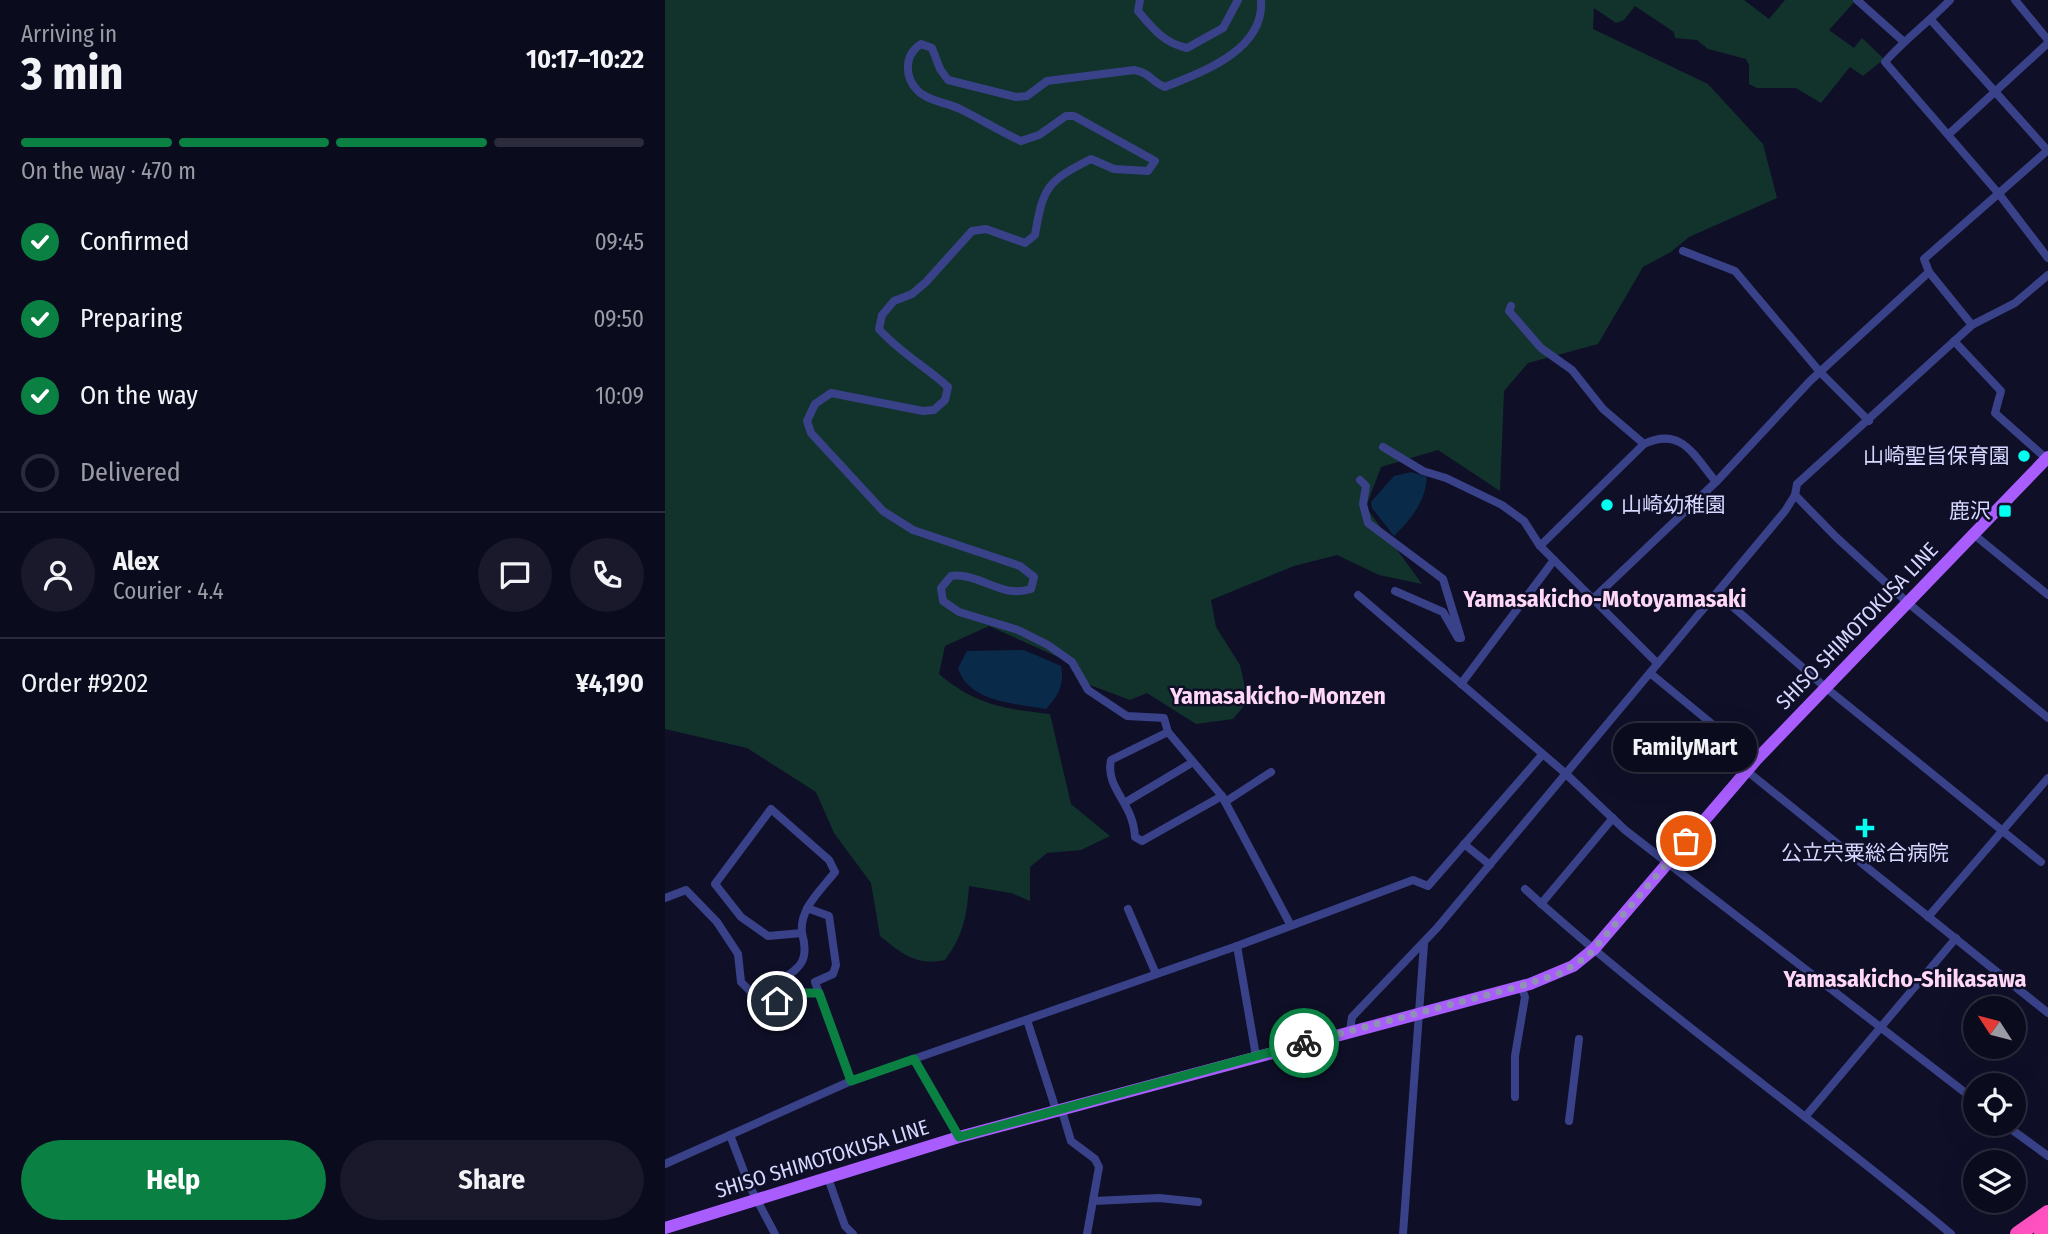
<!DOCTYPE html>
<meta charset="utf-8">
<style>
:root{--surface:#0b0b1e;--page:#19192b;--text:#f1f3f6;--muted:#9a9ba4;--line:#2b2b3c;--accent:#0b8043}
body{margin:0;font-family:"Fira Sans Condensed","Noto Sans JP",sans-serif;background:var(--page);color:var(--text);height:100vh;display:flex;flex-direction:column;font-size:26px;white-space:nowrap}
*{box-sizing:border-box;margin:0}
p{font-size:23px;color:var(--muted)}
.icon{flex:none;width:38px;height:38px;fill:none;stroke:currentColor;stroke-width:2;stroke-linecap:round;stroke-linejoin:round}
.map{position:relative;flex:1;overflow:hidden}
.side{display:flex;flex-direction:column;background:var(--surface);width:665px}
.side>*{flex:none}
.needle{width:46px;rotate:306deg}
.buttons{position:absolute;left:1298px;top:996px;display:grid;gap:14px}
.buttons a{display:grid;place-items:center;width:63px;height:63px;border-radius:50%;background:var(--surface);box-shadow:0 7px 28px #0002,0 0 0 2px var(--line);font-size:35px}
.pin{position:absolute;display:grid;place-items:center;width:60px;height:60px;color:#fff;margin:-30px;border:4px solid #fff;border-radius:50%;box-shadow:0 2px 7px #0007}
.courier{position:absolute;display:grid;place-items:center;width:70px;height:70px;margin:-35px;border:5px solid #0b8043;border-radius:50%;background:#fff;color:#222;box-shadow:0 2px 9px #0007}
.bubble{position:absolute;height:49px;border-radius:24px;background:var(--surface);box-shadow:0 7px 28px #0002,0 0 0 2px var(--line);font-size:23px;font-weight:700;line-height:49px;text-align:center}
.head em{font-style:normal;font-weight:700}
.head div{display:flex;flex-direction:column-reverse}
.head{display:flex;align-items:center;justify-content:space-between;height:119px;padding:0 21px}
h1{font-size:46px;font-weight:700;line-height:52px}
.bar{display:grid;grid-template-columns:repeat(4,1fr);gap:10px 7px;align-content:center;height:84px;padding:0 21px}
.bar i{height:9px;border-radius:5px;background:var(--line)}
.bar .current{background:var(--accent)}
.bar p{grid-column:span 4}
.line{display:flex;align-items:center;gap:18px;padding:0 21px;border-top:2px solid var(--line)}
.line div{flex:1}
.round{display:grid;place-items:center;flex:none;width:74px;height:74px;border-radius:37px;background:var(--page)}
ol{padding:0 21px;list-style:none}
li{display:flex;align-items:center;gap:21px;height:77px}
li p{margin-inline-start:auto}
li .icon{padding:7px;border-radius:50%;background:var(--accent);color:#fff;stroke-width:4}
li:last-child{color:var(--muted)}
li i{width:38px;height:38px;border:4px solid var(--line);border-radius:50%}
.primary-button{display:flex;gap:14px;margin-top:auto;padding:14px 21px}
.primary-button a{flex:1;height:80px;border-radius:42px;background:var(--accent);color:#fff;font-size:28px;font-weight:700;line-height:80px;text-align:center}
.primary-button a+a{background:var(--page);color:var(--text)}
main{display:flex;flex:1;min-height:0}
.map>svg:first-child{display:block}
.green{fill:#12332c}
.water{fill:#092a48}
.lines{fill:none;stroke-linecap:round;stroke-linejoin:round}
.minor{stroke:#394289;stroke-width:8}
.primary{stroke:#a95dff;stroke-width:12}
.motorway{stroke:#ff51c0;stroke-width:16}
.done{stroke:#9092b4;stroke-width:7;stroke-dasharray:0 12.6}
.route{stroke:#0b8043;stroke-width:9}
.poi-dot{fill:#02fff0;stroke:#0f0f28;stroke-width:2.5}
.labels{text-anchor:middle;stroke-width:5;stroke-linejoin:round;paint-order:stroke}
.poi-label{font-size:21px;fill:#d6d8ff;stroke:#0f0f28;text-anchor:end}
.street-label{font-size:21px;fill:#d6d8ff;stroke:#0f0f28}
.quarter-label{font-size:24px;font-weight:bold;fill:#ffd8f7;stroke:#0f0f28}
</style>
<main>
<section class="side">
<div class="head"><div><h1>3 min</h1><p>Arriving in</p></div><em>10:17–10:22</em></div>
<div class="bar"><i class="current"></i><i class="current"></i><i class="current"></i><i></i><p>On the way · 470 m</p></div>
<ol>
<li><svg class="icon" aria-label="check" viewBox="0 0 24 24"><path d="M5 12l5 5 9-10"/></svg>Confirmed<p>09:45</p></li>
<li><svg class="icon" aria-label="check" viewBox="0 0 24 24"><path d="M5 12l5 5 9-10"/></svg>Preparing<p>09:50</p></li>
<li><svg class="icon" aria-label="check" viewBox="0 0 24 24"><path d="M5 12l5 5 9-10"/></svg>On the way<p>10:09</p></li>
<li><i></i>Delivered</li>
</ol>
<div class="line" style="height:126px"><a class="round"><svg class="icon" aria-label="person" viewBox="0 0 24 24"><circle cx="12" cy="8" r="4"/><path d="M4 21q1-7 8-7t8 7"/></svg></a><div><b>Alex</b><p>Courier · 4.4</p></div><a class="round"><svg class="icon" aria-label="chat" viewBox="0 0 24 24"><path d="M4 5h16v11H9l-5 4z"/></svg></a><a class="round"><svg class="icon" aria-label="phone" viewBox="0 0 24 24"><path d="M5 4h4l2 5-3 2q2 4 5 5l2-3 5 2v4C11 20 4 13 5 4z"/></svg></a></div>
<div class="line" style="height:91px"><div>Order #9202</div><b>¥4,190</b></div>
<div class="primary-button"><a>Help</a><a>Share</a></div>
</section>
<div class="map">
<svg width="1383" height="1234" viewBox="0 0 1383 1234">
<rect width="100%" height="100%" fill="#0f0f28"/>
<path class="green" d="M0 0H1079L1104 19 1120 0H1191L1164 30 1189 48 1197 38 1219 59 1198 76 1185 67 1156 103 1131 88H1092L1084 84V65L1081 59 1043 49 1032 40 1010 38 1009 32 970 6 959 20 951 23 929 8 928 29 1043 84 1098 144 1112 198 1024 237 1006 252 978 267 933 344 863 363 839 391 835 491 773 450 716 467 701 507 757 584 714 575 672 555 629 566 546 600 551 627 575 665 583 701 568 719 531 724 482 693 465 700 414 681 413 666 324 626 280 646 274 674C311 705 339 709 385 714L406 804 445 836 416 850 382 853 365 867V901L346 893 304 886C302 916 298 936 280 960 252 966 237 954 215 936L206 883 169 833 151 792 82 748 0 729Z"/>
<g class="water">
<path d="M746 472 762 477C760 502 747 518 729 536L707 508 706 502 729 476Z"/>
<path d="M359 650 396 666C400 685 393 696 381 709 350 703 304 703 293 668L302 651Z"/>
</g>
<g class="lines">
<g class="minor">
<path d="M475 0 473 11C488 29 499 43 522 48L558 28 573 0"/>
<path d="M596 0C600 50 537 72 500 87 486 82 486 73 469 70L382 81 362 96 351 97 283 80 275 69 267 48 256 44C239 55 239 77 253 91 262 100 281 103 293 108 314 118 334 131 356 141L374 135 401 116H409L490 161 483 171 449 169 426 159C383 181 378 186 370 235L360 243 321 229 307 231 261 282 247 294 229 301 217 315 214 329C234 352 260 366 283 387L280 400 269 410 258 411 166 393 150 404 142 421 146 433 218 511 248 530 355 566 369 577 366 589C335 599 315 572 286 576L276 588 278 601 294 612 353 630 383 645 407 662 423 690 462 716 499 718 503 732 557 796 625 924"/>
<polyline points="1192,0 1238,41"/>
<path d="M1285 0C1264 22 1240 39 1220 62L1334 194 1383 258"/>
<polyline points="1350,0 1383,40"/>
<polyline points="1266,20 1383,151"/>
<polyline points="1284,134 1383,43"/>
<polyline points="1018,251 1070,271 1155,372 1204,421"/>
<polyline points="1264,272 1307,325"/>
<polyline points="846,306 844,311 876,348 907,370 938,409 979,444"/>
<polyline points="1289,341 1336,391 1330,413 1383,460"/>
<polyline points="718,447 758,471 781,478 837,505 859,521 875,546 992,663"/>
<polyline points="695,480 701,486 698,504 703,523 778,579 796,638 793,638 778,612 730,591"/>
<polyline points="1130,495 1171,537 1243,603 1383,718"/>
<polyline points="1307,533 1383,595"/>
<path d="M875 546 979 444C1017 426 1029 456 1051 482"/>
<polyline points="1052,593 1160,687 1376,862"/>
<polyline points="693,595 900,773 960,830 1311,1101"/>
<polyline points="928,599 1053,480 1145,381 1264,272 1259,259 1383,150"/>
<polyline points="985,673 1091,760"/>
<polyline points="796,684 889,560"/>
<path d="M503 732 446 760C440 789 468 801 470 837L477 841 557 796"/>
<polyline points="1082,771 1383,1013"/>
<polyline points="461,802 528,762"/>
<polyline points="560,802 606,772"/>
<path d="M106 809 164 860 170 872C156 890 134 909 137 933L103 936 76 917 50 884Z"/>
<polyline points="799,844 825,865"/>
<path d="M860 889C995 1012 1146 1116 1286 1234"/>
<polyline points="0,898 21,890 52,922 73,954 76,982 86,992 112,1001 135,993 154,993"/>
<polyline points="876,904 948,818"/>
<polyline points="142,908 164,916 171,965 168,974 150,982 186,1081"/>
<polyline points="463,909 491,974"/>
<polyline points="1263,917 1383,778"/>
<polyline points="572,946 591,1056"/>
<path d="M98 998C117 969 149 976 137 933"/>
<polyline points="362,1020 392,1113"/>
<polyline points="685,1030 687,1017 772,928 1120,511 1130,495 1132,484 1307,325 1350,303 1383,275"/>
<polyline points="249,1059 294,1137"/>
<polyline points="850,1097 850,1056 860,997 856,986"/>
<polyline points="397,1111 406,1141 430,1159 434,1167 422,1234"/>
<polyline points="1140,1117 1291,938"/>
<polyline points="904,1121 914,1039"/>
<polyline points="1339,1124 1383,1156"/>
<polyline points="65,1135 84,1185 110,1234"/>
<polyline points="0,1164 186,1081 572,946 748,880 763,886 877,755"/>
<polyline points="163,1178 180,1226 188,1234"/>
<polyline points="428,1201 494,1198 533,1202"/>
<polyline points="738,1234 759,944"/>
</g>
<polyline class="primary" points="0,1228 294,1137 865,984 908,966 929,949 1091,760 1383,457"/>
<g class="motorway">
<polyline points="1353,1234 1383,1213"/>
<polyline points="1377,1234 1383,1230"/>
</g>
</g>
<g class="lines">
<polyline class="done" points="639,1043 856,986 896,973 923,956 1021,841"/>
<polyline class="route" points="112,1001 135,993 154,993 186,1081 249,1059 294,1137 639,1043"/>
</g>
<g class="poi-dot">
<circle cx="1359" cy="456" r="7"/>
<circle cx="942" cy="505" r="7"/>
<rect x="1333" y="504" width="14" height="14" rx="3.5"/>
<path d="M1196.5 817.5h7v7h7v7h-7v7h-7v-7h-7v-7h7z"/>
</g>
<g class="labels">
<g class="poi-label">
<text x="1345" y="463">山崎聖旨保育園</text>
<text x="956" y="512" text-anchor="start">山崎幼稚園</text>
<text x="1326" y="518">鹿沢</text>
<text x="1200" y="860" text-anchor="middle">公立宍粟総合病院</text>
</g>
<g class="street-label">
<text transform="translate(1192 626) rotate(-46)" y="7">SHISO SHIMOTOKUSA LINE</text>
<text transform="translate(157 1159) rotate(-17)" y="7">SHISO SHIMOTOKUSA LINE</text>
</g>
<g class="quarter-label">
<text x="940" y="607">Yamasakicho-Motoyamasaki</text>
<text x="613" y="704">Yamasakicho-Monzen</text>
<text x="1240" y="987">Yamasakicho-Shikasawa</text>
</g>
</g>
</svg>
<div class="buttons">
<a><svg class="needle" viewBox="-14 -14 28 28"><path d="M0-13l5 13h-10z" fill="#e53935"/><path d="M0 13l5-13h-10z" fill="#9a9ba4"/></svg></a>
<a><svg class="icon" aria-label="locate" viewBox="0 0 24 24"><circle cx="12" cy="12" r="6"/><path d="M12 2v4M12 18v4M2 12h4M18 12h4"/></svg></a>
<a><svg class="icon" aria-label="layers" viewBox="0 0 24 24"><path d="M12 4l9 5-9 5-9-5zM3 14l9 5 9-5"/></svg></a>
</div>
<div class="pin" style="left:1021px;top:841px;background:#ea580c"><svg class="icon" aria-label="bag" viewBox="0 0 24 24"><path d="M5 8h14l-1 12H6zM9 8a3 3 0 0 1 6 0"/></svg></div>
<div class="pin" style="left:112px;top:1001px;background:#1f2937"><svg class="icon" aria-label="home" viewBox="0 0 24 24"><path d="M3 11l9-7 9 7M6 9v11h12V9"/></svg></div>
<div class="courier" style="left:639px;top:1043px"><svg class="icon" aria-label="bike" viewBox="0 0 24 24"><circle cx="6" cy="16" r="4"/><circle cx="18" cy="16" r="4"/><path d="M6 16l4-8h5l3 8M10 8l3 8H6M13 5h3"/></svg></div>
<div class="bubble" style="left:948px;top:723px;width:144px">FamilyMart</div>
</div>
</main>
